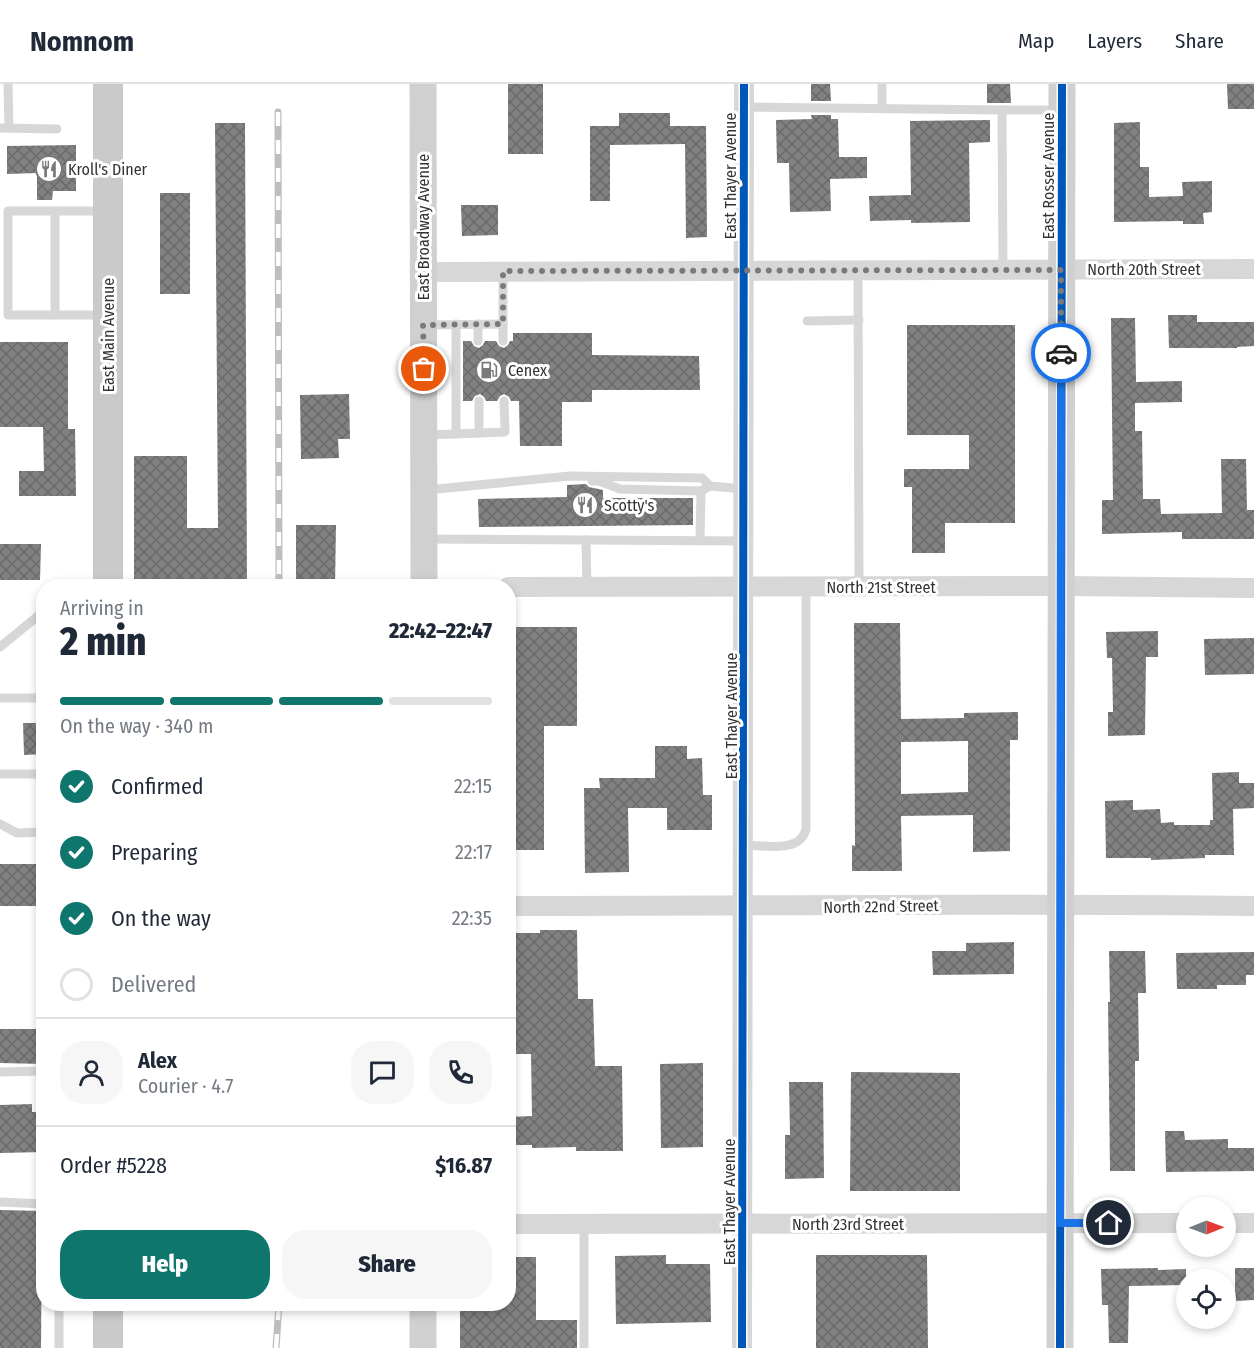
<!DOCTYPE html>
<meta charset="utf-8">
<style>
:root{--surface:#fff;--page:#f6f6f7;--text:#1f2937;--muted:#747a83;--line:#e0e1e3;--accent:#0f766e}
body{margin:0;font-family:"Fira Sans Condensed",sans-serif;background:var(--page);color:var(--text);height:100vh;display:flex;flex-direction:column;font-size:22px;white-space:nowrap}
*{box-sizing:border-box;margin:0}
p{font-size:20px;color:var(--muted)}
.icon{flex:none;width:33px;height:33px;fill:none;stroke:currentColor;stroke-width:2;stroke-linecap:round;stroke-linejoin:round}
.map{position:relative;flex:1;overflow:hidden}
.details{position:absolute;left:36px;top:495px;width:480px;height:732px;display:flex;flex-direction:column;background:var(--surface);border-radius:24px;box-shadow:0 3px 9px #0003}
.details>*{flex:none}
.needle{width:39px;rotate:89deg}
.tools{position:absolute;left:1176px;top:1113px;display:grid;gap:12px}
.tools a{display:grid;place-items:center;width:60px;height:60px;border-radius:50%;background:var(--surface);box-shadow:0 3px 9px #0003;font-size:30px}
.pin{position:absolute;display:grid;place-items:center;width:51px;height:51px;color:#fff;margin:-26px;border:3px solid #fff;border-radius:50%;box-shadow:0 2px 6px #0007}
.courier{position:absolute;display:grid;place-items:center;width:60px;height:60px;margin:-30px;border:4px solid #1a73e8;border-radius:50%;background:#fff;color:#222;box-shadow:0 2px 8px #0007}
.headline em{font-style:normal;font-weight:800}
.headline div{display:flex;flex-direction:column-reverse}
.headline{display:flex;align-items:center;justify-content:space-between;height:102px;padding:0 24px}
h1{font-size:39px;font-weight:800;line-height:45px}
.bar{display:grid;grid-template-columns:repeat(4,1fr);gap:9px 6px;align-content:center;height:72px;padding:0 24px}
.bar i{height:8px;border-radius:4px;background:var(--line)}
.bar .selected{background:var(--accent)}
.bar p{grid-column:span 4}
.line{display:flex;align-items:center;gap:15px;padding:0 24px;border-top:2px solid var(--line)}
.line div{flex:1}
.round{display:grid;place-items:center;flex:none;width:63px;height:63px;border-radius:24px;background:var(--page)}
ol{padding:0 24px;list-style:none}
li{display:flex;align-items:center;gap:18px;height:66px}
li p{margin-inline-start:auto}
li .icon{padding:6px;border-radius:50%;background:var(--accent);color:#fff;stroke-width:4}
li:last-child{color:var(--muted)}
li i{width:33px;height:33px;border:3px solid var(--line);border-radius:50%}
.button{display:flex;gap:12px;margin-top:auto;padding:12px 24px}
.button a{flex:1;height:69px;border-radius:24px;background:var(--accent);color:#fff;font-size:24px;font-weight:800;line-height:69px;text-align:center}
.button a+a{background:var(--page);color:var(--text)}
header{display:flex;align-items:center;gap:36px;box-sizing:border-box;height:84px;padding:0 30px;background:var(--surface);border-bottom:2px solid var(--line)}
header strong{font-size:28px}
nav{display:flex;gap:33px;margin-inline-start:auto;font-size:21px}
.map>svg:first-child{display:block}
.building{fill:url(#building-cross-hatch);fill-rule:evenodd}
.lines{fill:none;stroke-linecap:round;stroke-linejoin:round}
.lane{stroke:#d7d7d7;stroke-width:9}
.street{stroke:#d7d7d7;stroke-width:20}
.secondary{stroke:#d0d0d0;stroke-width:27}
.primary{stroke:#cacaca;stroke-width:30}
.rail-casing{stroke:#bebebe;stroke-width:7}
.rail{stroke:#fff;stroke-width:4.5;stroke-dasharray:14;stroke-linecap:butt}
.cycleway-casing{stroke:#fff;stroke-width:11}
.cycleway{stroke:#0057b8;stroke-width:8}
.done{stroke:#7a7a7a;stroke-width:6;stroke-dasharray:0 10.8}
.route{stroke:#1a73e8;stroke-width:8}
.labels{text-anchor:middle;stroke-width:6;stroke-linejoin:round;paint-order:stroke}
.poi-label{font-size:16px;fill:#333;stroke:#fff;text-anchor:start}
.street-label{font-size:16px;fill:#333;stroke:#fff}
</style>
<header>
<strong>Nomnom</strong>
<nav><a>Map</a><a>Layers</a><a>Share</a></nav>
</header>
<div class="map">
<svg width="1254" height="1264" viewBox="0 0 1254 1264">
<defs>
<pattern id="building-cross-hatch" width="8" height="8" patternUnits="userSpaceOnUse" patternTransform="scale(1.5)"><rect width="8" height="8" fill="#818181"/><path d="M0 0l8 8M0 8l8-8" fill="none" stroke="#6a6a6a"/></pattern>
</defs>
<rect width="100%" height="100%" fill="#fff"/>
<g class="building">
<rect x="508" y="0" width="35" height="70"/>
<polygon points="811,0 830,0 831,17 811,17"/>
<polygon points="987,0 1010,0 1011,19 987,19"/>
<polygon points="1227,0 1254,0 1254,25 1228,25"/>
<polygon points="619,29 670,29 670,42 706,42 707,153 686,154 685,60 610,61 610,117 590,117 590,42 619,42"/>
<polygon points="811,31 831,31 831,35 838,35 839,73 867,73 867,94 830,95 831,127 790,128 789,79 777,79 776,36 812,35"/>
<polygon points="990,36 990,58 969,59 970,138 911,139 911,136 870,137 869,112 911,111 910,37"/>
<polygon points="1140,38 1140,83 1149,83 1149,113 1183,112 1182,98 1212,97 1212,128 1203,129 1204,140 1183,140 1183,137 1114,138 1114,39"/>
<polygon points="215,39 245,39 247,502 134,502 134,372 187,372 187,444 218,444"/>
<polygon points="76,61 76,107 53,107 52,116 37,116 37,89 7,90 7,62"/>
<rect x="160" y="109" width="30" height="101"/>
<polygon points="461,121 498,121 498,151 462,152"/>
<polygon points="1168,231 1197,231 1197,238 1254,238 1254,262 1237,263 1237,264 1169,264"/>
<polygon points="1111,234 1135,234 1136,298 1182,297 1182,318 1135,319 1135,347 1142,347 1143,415 1160,415 1161,430 1222,429 1221,375 1246,375 1247,426 1254,426 1254,455 1182,455 1182,448 1102,450 1102,416 1113,416"/>
<polygon points="907,241 1015,241 1015,439 945,439 945,469 912,469 912,403 904,403 904,385 969,385 969,351 907,351"/>
<polygon points="513,249 592,249 592,271 699,272 700,306 592,306 592,318 562,318 562,362 520,362 519,317 511,317 509,313 504,310 500,312 497,317 486,317 484,313 480,310 475,312 472,317 463,317 463,257 471,257 474,262 479,264 483,261 485,257 496,257 499,262 504,264 508,261 510,257 513,257"/>
<polygon points="0,258 68,258 68,345 75,345 76,412 19,412 19,387 44,387 43,343 0,343"/>
<polygon points="349,310 350,355 338,355 339,374 301,375 300,311"/>
<polygon points="586,400 589,403 603,406 603,414 693,414 693,441 479,443 478,415 567,413 567,401"/>
<polygon points="296,441 336,441 335,502 296,502"/>
<polygon points="0,460 41,460 40,496 0,496"/>
<path d="M854 539H900L901 635 964 634V629L1018 628V656H1010V767L973 768V731L901 732 902 787H852V761L855 762ZM968 657V708L901 710V658Z"/>
<polygon points="508,543 577,543 577,642 544,642 544,766 508,766"/>
<polygon points="1158,547 1158,573 1146,573 1145,651 1108,652 1108,628 1113,628 1112,574 1107,574 1106,548"/>
<polygon points="1254,554 1254,590 1205,591 1204,555"/>
<polygon points="23,639 44,639 44,670 24,671"/>
<polygon points="655,662 687,662 687,675 702,674 703,711 712,711 712,746 667,746 667,724 628,724 629,788 585,789 584,704 600,704 599,694 655,694"/>
<polygon points="1239,688 1239,699 1254,699 1254,724 1233,725 1234,771 1205,771 1205,774 1151,776 1151,774 1106,774 1105,717 1133,716 1133,726 1160,725 1161,739 1174,738 1174,741 1210,741 1210,736 1213,736 1212,689"/>
<rect x="0" y="780" width="44" height="42"/>
<polygon points="540,846 577,846 578,915 593,915 595,982 622,982 623,1067 576,1067 576,1063 532,1064 532,1061 508,1061 508,1033 532,1032 531,970 508,970 508,849 540,849"/>
<polygon points="1014,858 1014,890 933,891 932,867 966,867 966,859"/>
<polygon points="1109,867 1145,867 1146,909 1138,909 1139,977 1135,977 1135,1087 1110,1087 1108,918 1110,918"/>
<polygon points="1254,868 1254,891 1246,891 1246,901 1217,901 1217,905 1177,905 1176,869"/>
<polygon points="0,945 44,945 44,980 0,979"/>
<polygon points="703,979 703,1063 661,1064 660,980"/>
<polygon points="851,988 960,989 960,1107 850,1107"/>
<polygon points="789,998 823,998 824,1094 785,1095 785,1051 790,1051"/>
<polygon points="32,1020 32,1028 44,1028 44,1068 0,1069 0,1021"/>
<polygon points="1165,1047 1184,1047 1185,1056 1228,1055 1228,1064 1254,1064 1254,1087 1166,1088"/>
<polygon points="0,1126 42,1127 41,1264 0,1264"/>
<polygon points="666,1171 666,1180 710,1180 711,1238 616,1240 615,1172"/>
<polygon points="816,1171 927,1171 928,1264 816,1264"/>
<polygon points="508,1173 536,1173 536,1236 577,1236 577,1264 460,1264 460,1220 508,1220"/>
<polygon points="1158,1184 1158,1186 1186,1185 1186,1201 1129,1202 1128,1259 1109,1259 1108,1221 1102,1221 1101,1185"/>
<polygon points="1235,1184 1254,1184 1254,1216 1235,1217"/>
</g>
<g class="lines">
<g class="lane">
<polyline points="8,0 9,44"/>
<polyline points="882,0 882,24"/>
<polyline points="744,23 1002,26 1003,186"/>
<polyline points="1002,26 1059,26"/>
<polyline points="0,44 57,45"/>
<polyline points="858,187 859,503"/>
<polyline points="503,188 503,257"/>
<polyline points="55,231 55,127"/>
<polyline points="104,231 8,231 8,127 105,127"/>
<polyline points="807,237 859,236"/>
<polyline points="456,240 456,350"/>
<polyline points="427,241 503,240"/>
<polyline points="478,257 478,240"/>
<polyline points="479,349 479,317"/>
<polyline points="427,351 505,348 504,317"/>
<polyline points="592,397 599,397 620,405 701,407 710,402"/>
<polyline points="427,406 570,392 702,394 710,402 744,405"/>
<polyline points="426,455 744,457"/>
<polyline points="586,456 587,504"/>
<polyline points="700,456 701,407"/>
<polyline points="0,563 44,527"/>
<polyline points="0,614 44,614"/>
<polyline points="0,690 44,690"/>
<polyline points="0,740 17,749 44,748"/>
<path d="M744 761C764 761 800 770 806 745V503"/>
<polyline points="0,988 44,987"/>
<polyline points="0,1118 44,1120"/>
<polyline points="584,1140 584,1264"/>
<polyline points="59,1220 59,1264"/>
</g>
<g class="street">
<polyline points="423,188 1254,185"/>
<polyline points="508,503 1061,502 1254,504"/>
<path d="M508 822C757 822 1006 819 1254 822"/>
<polyline points="1226,1139 1254,1139"/>
<polyline points="508,1140 1186,1139"/>
<polyline points="742,1264 744,0"/>
</g>
<g class="secondary">
<polyline points="423,0 424,502"/>
<polyline points="423,1220 423,1264"/>
<polyline points="1060,1264 1062,0"/>
</g>
<g class="primary">
<polyline points="108,502 108,0"/>
<polyline points="108,1264 108,1220"/>
</g>
<defs>
<g id="rail">
<polyline points="278,28 279,502"/>
<polyline points="276,1264 279,1220"/>
</g>
</defs>
<use href="#rail" class="rail-casing"/>
<use href="#rail" class="rail"/>
<defs>
<g id="cycleway">
<polyline points="742,1264 744,0"/>
<polyline points="1060,1264 1062,0"/>
</g>
</defs>
<use href="#cycleway" class="cycleway-casing"/>
<use href="#cycleway" class="cycleway"/>
</g>
<g class="lines">
<polyline class="done" points="424,285 423,241 503,240 503,187 1061,186 1061,269"/>
<polyline class="route" points="1061,269 1060,1139 1109,1139"/>
</g>
<defs>
<symbol id="restaurant-ring" viewBox="-11 -11 22 22"><circle r="9.5" fill="#fff" stroke="#7a7a7a" stroke-width="1.5"/><path d="M-5-6h1v4h1v-4h1v4h1v-4h1v5L-1.5 .5V6h-2V.5L-5-1ZM5-6V6H3V1.5H1.5Q1.5-4 5-6Z" fill="#7a7a7a"/></symbol>
<symbol id="fuel-ring" viewBox="-11 -11 22 22"><circle r="9.5" fill="#fff" stroke="#7a7a7a" stroke-width="1.5"/><path d="M-5.5-6h7V0h2V4h1.3V-2.5L3-4.5l.8-.8L6-3V5H2.5V1h-1V6h-7ZM-4.2-4.7v3.2H.2V-4.7Z" fill="#7a7a7a"/></symbol>
</defs>
<g fill-rule="evenodd">
<use href="#restaurant-ring" x="34" y="70" width="30" height="30"/>
<use href="#fuel-ring" x="474" y="271" width="30" height="30"/>
<use href="#restaurant-ring" x="570" y="406" width="30" height="30"/>
</g>
<g class="labels">
<g class="poi-label">
<text x="68" y="91">Kroll's Diner</text>
<text x="508" y="292">Cenex</text>
<text x="604" y="427">Scotty's</text>
</g>
<g class="street-label">
<text transform="translate(730 92) rotate(-90)" y="6">East Thayer Avenue</text>
<text transform="translate(1048 92) rotate(-90)" y="6">East Rosser Avenue</text>
<text transform="translate(423 143) rotate(-90)" y="6">East Broadway Avenue</text>
<text x="1144" y="191">North 20th Street</text>
<text transform="translate(108 251) rotate(-90)" y="6">East Main Avenue</text>
<text x="881" y="509">North 21st Street</text>
<text transform="translate(731 632) rotate(-90)" y="6">East Thayer Avenue</text>
<text transform="translate(881 822) rotate(-1)" y="6">North 22nd Street</text>
<text transform="translate(729 1118) rotate(-90)" y="6">East Thayer Avenue</text>
<text x="848" y="1146">North 23rd Street</text>
</g>
</g>
</svg>
<div class="tools">
<a><svg class="needle" viewBox="-14 -14 28 28"><path d="M0-13l5 13h-10z" fill="#e53935"/><path d="M0 13l5-13h-10z" fill="#747a83"/></svg></a>
<a><svg class="icon" aria-label="locate" viewBox="0 0 24 24"><circle cx="12" cy="12" r="6"/><path d="M12 2v4M12 18v4M2 12h4M18 12h4"/></svg></a>
</div>
<div class="pin" style="left:424px;top:285px;background:#ea580c"><svg class="icon" aria-label="bag" viewBox="0 0 24 24"><path d="M5 8h14l-1 12H6zM9 8a3 3 0 0 1 6 0"/></svg></div>
<div class="pin" style="left:1109px;top:1139px;background:#1f2937"><svg class="icon" aria-label="home" viewBox="0 0 24 24"><path d="M3 11l9-7 9 7M6 9v11h12V9"/></svg></div>
<div class="courier" style="left:1061px;top:269px"><svg class="icon" aria-label="car" viewBox="0 0 24 24"><path d="M5 17H2v-5l4-1 3-4h7l3 4 3 1v5h-3M9 17h6M6 11h13"/><circle cx="7" cy="17" r="2"/><circle cx="17" cy="17" r="2"/></svg></div>
<section class="details">
<div class="headline"><div><h1>2 min</h1><p>Arriving in</p></div><em>22:42–22:47</em></div>
<div class="bar"><i class="selected"></i><i class="selected"></i><i class="selected"></i><i></i><p>On the way · 340 m</p></div>
<ol>
<li><svg class="icon" aria-label="check" viewBox="0 0 24 24"><path d="M5 12l5 5 9-10"/></svg>Confirmed<p>22:15</p></li>
<li><svg class="icon" aria-label="check" viewBox="0 0 24 24"><path d="M5 12l5 5 9-10"/></svg>Preparing<p>22:17</p></li>
<li><svg class="icon" aria-label="check" viewBox="0 0 24 24"><path d="M5 12l5 5 9-10"/></svg>On the way<p>22:35</p></li>
<li><i></i>Delivered</li>
</ol>
<div class="line" style="height:108px"><a class="round"><svg class="icon" aria-label="person" viewBox="0 0 24 24"><circle cx="12" cy="8" r="4"/><path d="M4 21q1-7 8-7t8 7"/></svg></a><div><b>Alex</b><p>Courier · 4.7</p></div><a class="round"><svg class="icon" aria-label="chat" viewBox="0 0 24 24"><path d="M4 5h16v11H9l-5 4z"/></svg></a><a class="round"><svg class="icon" aria-label="phone" viewBox="0 0 24 24"><path d="M5 4h4l2 5-3 2q2 4 5 5l2-3 5 2v4C11 20 4 13 5 4z"/></svg></a></div>
<div class="line" style="height:78px"><div>Order #5228</div><b>$16.87</b></div>
<div class="button"><a>Help</a><a>Share</a></div>
</section>
</div>
